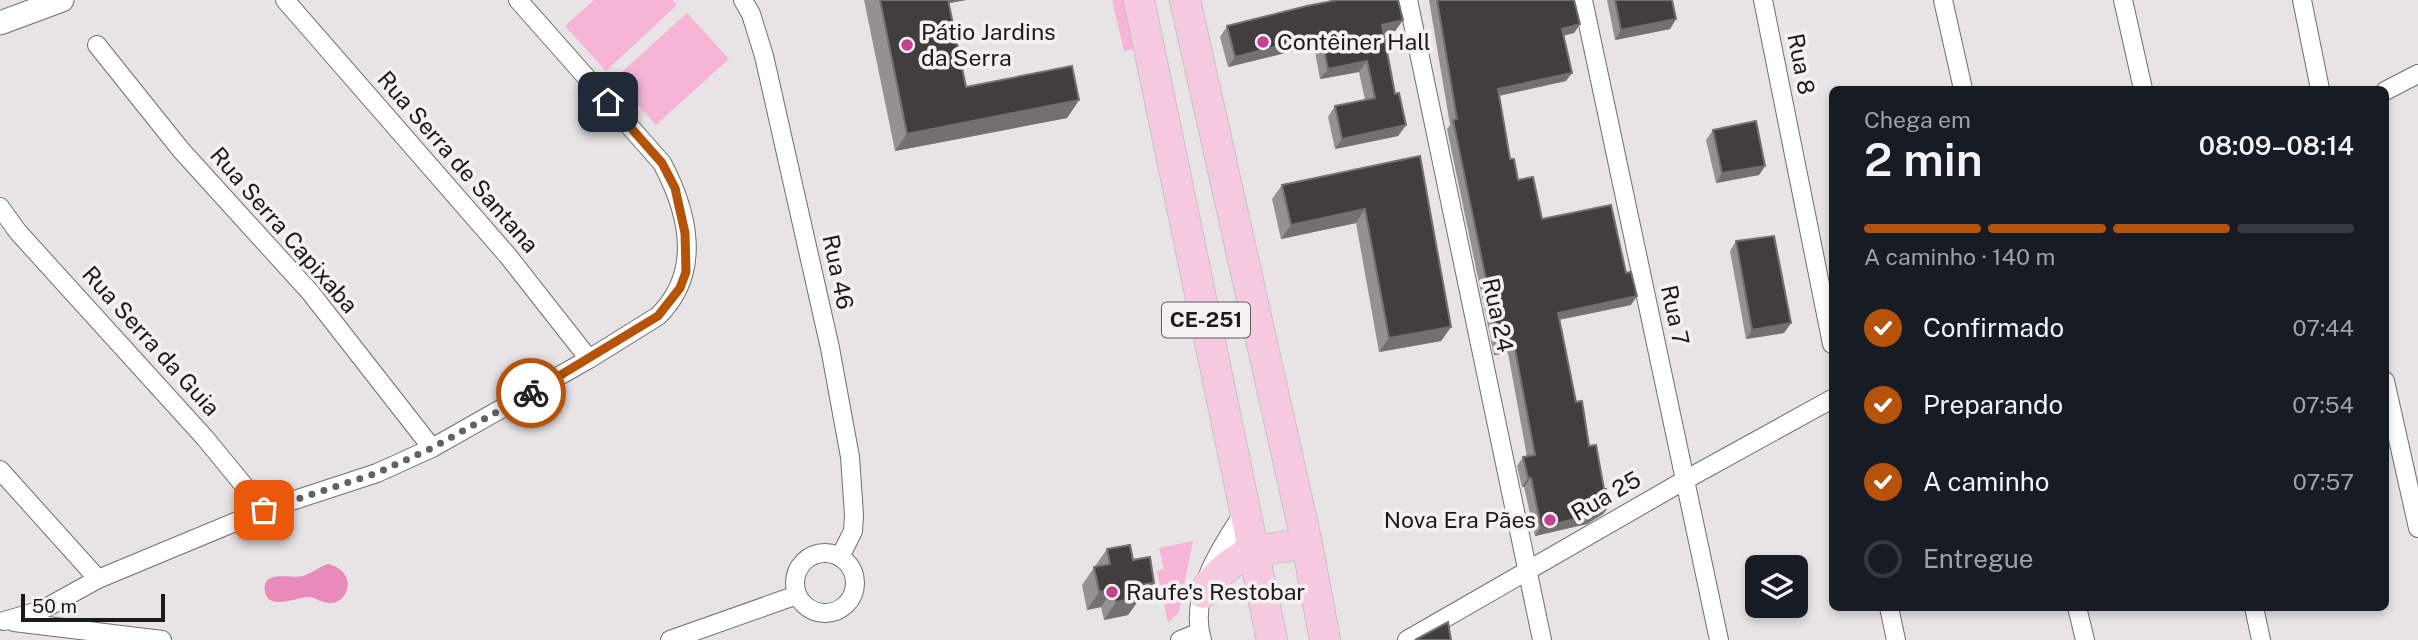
<!DOCTYPE html>
<html lang="pt">
<meta charset="utf-8">
<style>
:root{--surface:#171b24;--page:#242831;--text:#f1f3f6;--muted:#9ea1a6;--line:#363941;--accent:#b45309}
body{margin:0;font-family:"Public Sans",sans-serif;background:var(--page);color:var(--text);height:100vh;display:flex;flex-direction:column;font-size:26px;white-space:nowrap}
*{box-sizing:border-box;margin:0}
p{font-size:23px;color:var(--muted)}
.icon{flex:none;width:38px;height:38px;fill:none;stroke:currentColor;stroke-width:2;stroke-linecap:round;stroke-linejoin:round}
.map{position:relative;flex:1;overflow:hidden}
.details{position:absolute;left:1829px;top:86px;width:560px;height:525px;display:flex;flex-direction:column;background:var(--surface);border-radius:10px;box-shadow:0 4px 10px #0003}
.details>*{flex:none}
.fabs{position:absolute;left:1745px;top:555px;display:grid;gap:14px}
.fabs a{display:grid;place-items:center;width:63px;height:63px;border-radius:10px;background:var(--surface);box-shadow:0 4px 10px #0003;font-size:35px}
.scale{position:absolute;left:21px;bottom:18px;width:144px;box-sizing:border-box;padding-left:7px;border:4px solid #1b1a1a;border-top:0;font-size:19px;line-height:24px;white-space:nowrap;color:#1b1a1a;-webkit-text-stroke:5px #f5f1f3;paint-order:stroke}
.pin{position:absolute;display:grid;place-items:center;width:60px;height:60px;color:#fff;margin:-30px;border-radius:14px;box-shadow:0 4px 10px #0006}
.courier{position:absolute;display:grid;place-items:center;width:70px;height:70px;margin:-35px;border:5px solid #b45309;border-radius:50%;background:#fff;color:#222;box-shadow:0 2px 9px #0007}
.headline em{font-style:normal;font-weight:600}
.headline div{display:flex;flex-direction:column-reverse}
.headline{display:flex;align-items:center;justify-content:space-between;height:119px;padding:0 35px}
h1{font-size:46px;font-weight:600;line-height:52px}
.bar{display:grid;grid-template-columns:repeat(4,1fr);gap:10px 7px;align-content:center;height:84px;padding:0 35px}
.bar i{height:9px;border-radius:5px;background:var(--line)}
.bar .selected{background:var(--accent)}
.bar p{grid-column:span 4}
ol{padding:0 35px;list-style:none}
li{display:flex;align-items:center;gap:21px;height:77px}
li p{margin-inline-start:auto}
li .icon{padding:7px;border-radius:50%;background:var(--accent);color:#fff;stroke-width:4}
li:last-child{color:var(--muted)}
li i{width:38px;height:38px;border:4px solid var(--line);border-radius:50%}
.map>svg:first-child{display:block}
.green{fill:#f6b5d6}
.water{fill:#e88abc}
.lines{fill:none;stroke-linecap:round;stroke-linejoin:round}
.minor-casing{stroke:#716e6f;stroke-width:20}
.tertiary-casing{stroke:#716e6f;stroke-width:25}
.primary-casing{stroke:#c4c3c3;stroke-width:32}
.minor{stroke:#fff;stroke-width:18}
.tertiary{stroke:#fff;stroke-width:23}
.primary{stroke:#f8cae2;stroke-width:30}
.wall{fill:#949192}
.shaded-wall{fill:#737071}
.building{fill:#413e3f;stroke:#737071;stroke-width:2}
.done{stroke:#636161;stroke-width:7;stroke-dasharray:0 12.6}
.route{stroke:#b45309;stroke-width:9}
.poi-dot{fill:#c1428e;stroke:#f5f1f3;stroke-width:2.5}
.labels{text-anchor:middle;stroke-width:7;stroke-linejoin:round;paint-order:stroke}
.shield{fill:#f5f1f3;stroke:#5c5a5b;stroke-width:2}
.shield-label{font-size:21px;font-weight:bold;fill:#1b1a1a}
.poi-label{font-size:23px;fill:#1b1a1a;stroke:#f5f1f3;text-anchor:start}
.street-label{font-size:23px;fill:#1b1a1a;stroke:#f5f1f3}
</style>
<div class="map">
<svg width="2418" height="640" viewBox="0 0 2418 640">
<rect width="100%" height="100%" fill="#e8e4e6"/>
<g class="green">
<polygon points="594,0 672,0 677,5 606,71 565,26"/>
<polygon points="1112,0 1124,0 1134,49 1124,51"/>
<polygon points="687,13 729,59 656,125 614,79"/>
<polygon points="1193,541 1179,612 1168,623 1157,571 1164,569 1159,548"/>
</g>
<path class="water" d="M328 564C358 571 350 603 330 603 323 603 316 598 309 597 297 597 268 611 265 592 261 569 291 579 303 576 312 573 319 567 328 564Z"/>
<g class="lines">
<defs>
<g id="minor">
<polyline points="285,0 508,256 589,359"/>
<polyline points="743,0 751,14 764,56 830,348 850,457 854,515 853,531 840,557"/>
<polyline points="1408,0 1542,640"/>
<polyline points="1583,0 1719,640"/>
<polyline points="1763,0 1832,344"/>
<polyline points="1943,0 1963,89"/>
<polyline points="2123,0 2143,89"/>
<polyline points="2302,0 2320,89"/>
<polyline points="97,45 181,150 310,292 432,448"/>
<polyline points="2385,91 2418,74"/>
<polyline points="0,207 18,232 205,438 264,510"/>
<polyline points="2385,381 2418,528"/>
<polyline points="0,470 98,579"/>
<circle cx="825" cy="583" r="30"/>
<polyline points="1889,607 1896,640"/>
<polyline points="2077,607 2085,640"/>
<polyline points="2254,607 2261,640"/>
<path d="M4 621 42 610 98 579 264 510 377 473 432 448 589 359 658 316C703 272 688 212 662 163L518 0"/>
<polyline points="14,622 162,640"/>
<polyline points="670,640 797,595"/>
<polyline points="1180,640 1200,632"/>
<path d="M1202 640C1188 596 1222 545 1245 511"/>
<polyline points="1407,640 1685,480 1832,399"/>
</g>
<polyline id="tertiary" points="0,23 62,0"/>
<g id="primary">
<polyline points="1139,0 1272,640"/>
<polyline points="1185,0 1307,544 1325,640"/>
<path d="M1203 593C1234 550 1257 550 1307 544"/>
</g>
</defs>
<use href="#minor" class="minor-casing"/>
<use href="#tertiary" class="tertiary-casing"/>
<use href="#primary" class="primary-casing"/>
<use href="#minor" class="minor"/>
<use href="#tertiary" class="tertiary"/>
<use href="#primary" class="primary"/>
</g>
<g class="wall">
<polygon points="864,0 966,0 949,3 966,87 1079,100 1067,118 895,151"/>
<polygon points="1429,0 1574,0 1580,24 1574,33 1563,36 1566,81 1499,96 1510,159 1518,180 1542,219 1631,305 1559,320 1576,402 1589,446 1610,505 1603,514 1587,524 1535,536 1524,487 1522,487 1517,466 1523,457 1527,457 1508,353 1494,355 1447,129 1450,125"/>
<polygon points="1607,0 1672,0 1676,19 1670,29 1615,40"/>
<polygon points="1403,20 1395,31 1383,33 1395,94 1406,125 1398,136 1335,149 1328,117 1335,106 1365,100 1359,72 1320,79 1314,46 1228,67 1220,37 1227,26"/>
<polygon points="1713,130 1765,166 1759,175 1716,183 1706,140"/>
<polygon points="1420,156 1451,327 1441,341 1379,352 1356,223 1281,239 1272,199 1282,185"/>
<polygon points="1736,241 1791,323 1784,333 1746,339 1730,251"/>
<polygon points="1107,549 1142,600 1138,601 1128,615 1104,620 1101,607 1087,610 1082,585"/>
</g>
<g class="shaded-wall">
<polygon points="938,0 966,0 933,6"/>
<polygon points="1676,19 1670,29 1615,40 1621,30"/>
<polygon points="1403,20 1395,31 1374,35 1382,25"/>
<polygon points="1580,24 1574,33 1556,37 1562,29"/>
<polygon points="1321,35 1314,46 1228,67 1235,57"/>
<polygon points="1367,61 1359,72 1320,79 1328,69"/>
<polygon points="1572,73 1566,81 1492,97 1498,89"/>
<polygon points="1079,100 1067,118 895,151 907,134"/>
<polygon points="1406,125 1398,136 1335,149 1342,139"/>
<polygon points="1765,166 1759,175 1716,183 1722,173"/>
<polygon points="1365,209 1356,223 1281,239 1291,225"/>
<polygon points="1637,296 1631,305 1552,321 1558,313"/>
<polygon points="1791,323 1784,333 1746,339 1752,330"/>
<polygon points="1451,327 1441,341 1379,352 1389,338"/>
<polygon points="1514,344 1508,353 1494,355 1500,347"/>
<polygon points="1528,478 1531,478 1524,487 1522,487"/>
<polygon points="1610,505 1603,514 1587,524 1535,536 1541,527"/>
<polygon points="1154,583 1142,600 1138,601 1128,615 1104,620 1116,602 1138,585"/>
<polygon points="1113,590 1101,607 1087,610 1099,592"/>
</g>
<g class="building">
<polygon points="880,0 948,0 966,87 1072,66 1079,100 907,134"/>
<polygon points="1337,0 1398,0 1403,20 1382,25 1395,94 1399,93 1406,125 1342,139 1335,106 1375,98 1367,61 1328,69 1321,35 1235,57 1227,26 1307,6"/>
<polygon points="1437,0 1574,0 1580,24 1562,29 1572,73 1498,89 1510,159 1514,159 1518,180 1533,177 1542,219 1611,205 1626,273 1631,272 1637,296 1558,313 1576,402 1582,401 1589,446 1596,445 1604,489 1606,489 1610,505 1593,515 1541,527 1531,478 1528,478 1523,457 1535,455 1514,344 1500,347 1453,120 1457,119"/>
<polygon points="1615,0 1672,0 1676,19 1621,30"/>
<polygon points="1756,121 1765,166 1722,173 1713,130"/>
<polygon points="1420,156 1451,327 1389,338 1365,209 1291,225 1282,185"/>
<polygon points="1774,236 1791,323 1752,330 1736,241"/>
<polygon points="1130,545 1133,560 1150,557 1154,583 1138,585 1141,597 1116,602 1113,590 1099,592 1094,567 1110,564 1107,549"/>
<polygon points="1448,622 1451,640 1415,640"/>
</g>
<g class="lines">
<polyline class="done" points="264,510 377,473 432,448 531,393"/>
<polyline class="route" points="531,393 658,316 680,288 686,272 685,233 675,188 662,163 608,102"/>
</g>
<g class="poi-dot">
<circle cx="1263" cy="42" r="7"/>
<circle cx="907" cy="45" r="7"/>
<circle cx="1550" cy="520" r="7"/>
<circle cx="1112" cy="592" r="7"/>
</g>
<g class="labels">
<rect class="shield" x="1162" y="302.5" width="88" height="35" rx="5"/>
<g class="shield-label">
<text x="1206" y="327">CE-251</text>
</g>
<g class="poi-label">
<text x="921" y="40">Pátio Jardins<tspan x="921" dy="26">da Serra</tspan></text>
<text x="1277" y="50">Contêiner Hall</text>
<text x="1536" y="528" text-anchor="end">Nova Era Pães</text>
<text x="1126" y="600">Raufe's Restobar</text>
</g>
<g class="street-label">
<text transform="translate(1801 64) rotate(79)" y="8">Rua 8</text>
<text transform="translate(458 162) rotate(49)" y="8">Rua Serra de Santana</text>
<text transform="translate(284 230) rotate(49)" y="8">Rua Serra Capixaba</text>
<text transform="translate(838 272) rotate(78)" y="8">Rua 46</text>
<text transform="translate(1498 315) rotate(78)" y="8">Rua 24</text>
<text transform="translate(1675 315) rotate(78)" y="8">Rua 7</text>
<text transform="translate(151 341) rotate(48)" y="8">Rua Serra da Guia</text>
<text transform="translate(1606 496) rotate(-30)" y="8">Rua 25</text>
</g>
</g>
</svg>
<div class="fabs">
<a><svg class="icon" aria-label="layers" viewBox="0 0 24 24"><path d="M12 4l9 5-9 5-9-5zM3 14l9 5 9-5"/></svg></a>
</div>
<div class="scale">50 m</div>
<div class="pin" style="left:264px;top:510px;background:#ea580c"><svg class="icon" aria-label="bag" viewBox="0 0 24 24"><path d="M5 8h14l-1 12H6zM9 8a3 3 0 0 1 6 0"/></svg></div>
<div class="pin" style="left:608px;top:102px;background:#1f2937"><svg class="icon" aria-label="home" viewBox="0 0 24 24"><path d="M3 11l9-7 9 7M6 9v11h12V9"/></svg></div>
<div class="courier" style="left:531px;top:393px"><svg class="icon" aria-label="bike" viewBox="0 0 24 24"><circle cx="6" cy="16" r="4"/><circle cx="18" cy="16" r="4"/><path d="M6 16l4-8h5l3 8M10 8l3 8H6M13 5h3"/></svg></div>
<section class="details">
<div class="headline"><div><h1>2 min</h1><p>Chega em</p></div><em>08:09–08:14</em></div>
<div class="bar"><i class="selected"></i><i class="selected"></i><i class="selected"></i><i></i><p>A caminho · 140 m</p></div>
<ol>
<li><svg class="icon" aria-label="check" viewBox="0 0 24 24"><path d="M5 12l5 5 9-10"/></svg>Confirmado<p>07:44</p></li>
<li><svg class="icon" aria-label="check" viewBox="0 0 24 24"><path d="M5 12l5 5 9-10"/></svg>Preparando<p>07:54</p></li>
<li><svg class="icon" aria-label="check" viewBox="0 0 24 24"><path d="M5 12l5 5 9-10"/></svg>A caminho<p>07:57</p></li>
<li><i></i>Entregue</li>
</ol>
</section>
</div>
